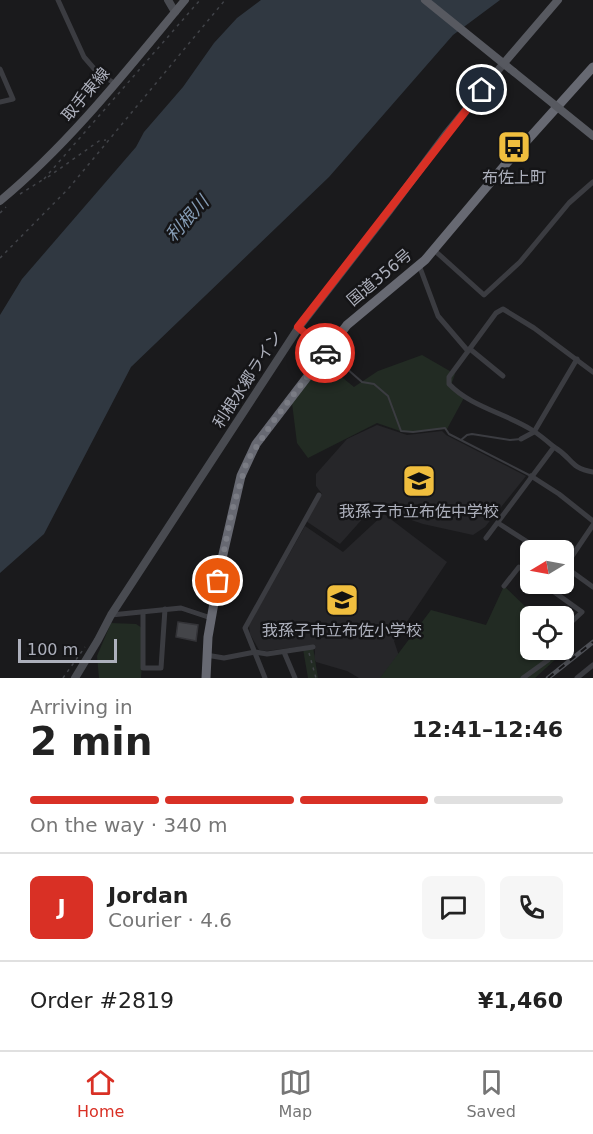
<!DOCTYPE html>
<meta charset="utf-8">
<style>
:root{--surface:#fff;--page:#f6f6f6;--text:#222;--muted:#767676;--line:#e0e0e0;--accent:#d93025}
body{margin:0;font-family:"DejaVu Sans","Noto Sans JP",sans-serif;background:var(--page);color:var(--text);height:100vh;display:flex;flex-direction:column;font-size:22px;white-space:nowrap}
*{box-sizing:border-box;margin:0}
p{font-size:20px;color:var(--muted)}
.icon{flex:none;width:33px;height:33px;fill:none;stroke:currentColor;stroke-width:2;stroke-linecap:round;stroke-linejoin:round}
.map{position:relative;height:678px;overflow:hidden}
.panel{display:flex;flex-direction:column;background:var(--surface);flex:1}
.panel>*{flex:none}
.needle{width:39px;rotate:260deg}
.controls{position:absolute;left:520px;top:540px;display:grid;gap:12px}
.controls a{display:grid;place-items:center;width:54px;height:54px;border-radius:9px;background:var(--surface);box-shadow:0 2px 4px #0004;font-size:30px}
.scale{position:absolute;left:18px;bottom:15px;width:99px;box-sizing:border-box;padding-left:6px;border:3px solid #adb0bc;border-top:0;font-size:16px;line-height:21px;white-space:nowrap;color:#adb0bc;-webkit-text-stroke:4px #151517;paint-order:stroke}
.pin{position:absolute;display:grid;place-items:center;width:51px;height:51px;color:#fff;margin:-26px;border:3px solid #fff;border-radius:50%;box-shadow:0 2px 6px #0007}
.courier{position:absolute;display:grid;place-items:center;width:60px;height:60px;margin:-30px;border:4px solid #d93025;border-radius:50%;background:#fff;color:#222;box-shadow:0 2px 8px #0007}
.head em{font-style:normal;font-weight:700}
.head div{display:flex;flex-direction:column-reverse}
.head{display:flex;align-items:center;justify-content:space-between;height:102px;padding:0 30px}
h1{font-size:39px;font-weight:700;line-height:45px}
.bar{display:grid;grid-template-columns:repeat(4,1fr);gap:9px 6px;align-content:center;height:72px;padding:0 30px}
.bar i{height:8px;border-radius:4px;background:var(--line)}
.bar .active{background:var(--accent)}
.bar p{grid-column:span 4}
.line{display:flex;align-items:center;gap:15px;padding:0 30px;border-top:2px solid var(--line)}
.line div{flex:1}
.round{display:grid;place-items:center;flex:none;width:63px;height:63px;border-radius:9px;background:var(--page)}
.menu{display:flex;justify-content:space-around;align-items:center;height:84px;border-top:2px solid var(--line);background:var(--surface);font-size:16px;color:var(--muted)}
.menu a{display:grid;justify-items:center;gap:3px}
.menu .active{color:var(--accent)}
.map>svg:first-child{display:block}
.built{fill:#262629}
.green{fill:#222b23}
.water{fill:#303841}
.building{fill:#444549;stroke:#343438;stroke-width:1.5}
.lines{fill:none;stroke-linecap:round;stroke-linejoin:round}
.path{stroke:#414348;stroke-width:1.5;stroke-dasharray:3 4.5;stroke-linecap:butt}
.lane{stroke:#3b3c41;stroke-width:2}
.street{stroke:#3b3c41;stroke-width:5}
.secondary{stroke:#494b51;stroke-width:8}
.primary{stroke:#575960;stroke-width:8}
.highway{stroke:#676972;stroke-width:9}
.rail-casing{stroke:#4e5056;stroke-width:4.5}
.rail{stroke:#151517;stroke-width:2;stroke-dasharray:7;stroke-linecap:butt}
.primary-bridge{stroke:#575960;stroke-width:8}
.done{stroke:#7a7c84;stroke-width:6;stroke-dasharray:0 10.8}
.route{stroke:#d93025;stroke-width:8}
.labels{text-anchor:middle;stroke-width:5;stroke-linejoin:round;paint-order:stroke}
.street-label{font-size:16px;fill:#adb0bc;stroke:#151517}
.poi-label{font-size:16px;fill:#adb0bc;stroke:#151517}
.water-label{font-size:18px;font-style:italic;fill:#859cb5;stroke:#151517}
</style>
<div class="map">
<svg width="593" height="678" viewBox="0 0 593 678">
<rect width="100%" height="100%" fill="#1a1a1c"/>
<g class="built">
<polygon points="377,425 407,435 442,431 446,435 526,476 485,527 473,535 423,524 373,507 340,544 306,521 322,494 316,486 316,474 347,439"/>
<polygon points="384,514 447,562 394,641 399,656 382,678 359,678 347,671 316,662 314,659 315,652 314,645 266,651 259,650 250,634 249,625 305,526 343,552"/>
</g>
<g class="green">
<polygon points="422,355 455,374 451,385 465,396 447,429 403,432 377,423 308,458 297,443 292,403 323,362 354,387 378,371"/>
<polygon points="504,586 535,616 531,616 531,650 564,650 564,643 569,647 535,678 380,678 431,610 486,625"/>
<polygon points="111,623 136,624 142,628 143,650 141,678 99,678 97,656"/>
<polygon points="313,647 318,678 308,678 303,649"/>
</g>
<polygon class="water" points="261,0 500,0 453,35 329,177 131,367 44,534 0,573 0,315 22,279 136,147 144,132 183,87 214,43 237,18"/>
<polygon class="building" points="178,622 198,625 196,641 176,637"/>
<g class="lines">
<g class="path">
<polyline points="48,177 99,141 106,140"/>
<polyline points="44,179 200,0"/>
<polyline points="20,194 44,179"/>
<polyline points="0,213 6,207"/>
<polyline points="0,258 69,188 225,0"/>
<polyline points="309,653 316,678"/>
<polyline points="63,678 85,647"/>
</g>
<g class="lane">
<polyline points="330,354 362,382 374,384 388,396 401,431 413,432 445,428 449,434 531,476"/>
<polyline points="461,440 467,435 472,434 510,440 521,439"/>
</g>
<g class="street">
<polyline points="58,0 84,57 97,72 114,83"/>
<polyline points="0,69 13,99 0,102"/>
<polyline points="434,250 484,295 520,262 569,203 593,182"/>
<polyline points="419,265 438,316 468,351"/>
<polyline points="299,327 326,351"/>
<polyline points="470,349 503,376"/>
<polyline points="521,439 534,432 577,359"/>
<path d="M554 447C573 458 569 468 593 472"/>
<polyline points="531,476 559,494 593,521"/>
<polyline points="498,523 540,550"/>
<path d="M486 538 554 447C547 441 540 435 532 430 505 413 471 407 449 384V377L496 313 503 309 534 328 593 372"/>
<polyline points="564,566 593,587"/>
<polyline points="564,568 593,525"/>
<polyline points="543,584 550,589 554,584"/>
<polyline points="504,586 519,567 531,575"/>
<polyline points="550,589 582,612 564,629"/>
<polyline points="143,612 143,668 161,668 165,609"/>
<polyline points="111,615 181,608 211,618"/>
<polyline points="284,652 295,678"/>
<polyline points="206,655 224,658 255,652 267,654 313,647"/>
<polyline points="265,678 245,628 319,495"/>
<polyline points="523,678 548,660"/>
<polyline points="577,678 593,665"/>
</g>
<g class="secondary">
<polyline points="168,0 175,12"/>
<polyline points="75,678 98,640 111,615 299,327 389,211 447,133 504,63"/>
</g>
<g class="primary">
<polyline points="425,0 514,72"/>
<polyline points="504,63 558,0"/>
<path d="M0 201C70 143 127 70 185 0"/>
</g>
<polyline class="highway" points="206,678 208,637 221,563 241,476 256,444 347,325 425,260 505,165 593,67"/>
<defs>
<polyline id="rail" points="548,678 593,642"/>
</defs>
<use href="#rail" class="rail-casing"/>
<use href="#rail" class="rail"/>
<polyline class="primary-bridge" points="514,72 593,136"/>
</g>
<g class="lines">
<polyline class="done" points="218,581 232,511 247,461 272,423 325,353"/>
<polyline class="route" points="325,353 326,351 298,327 482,90"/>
</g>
<defs>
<symbol id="bus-square" viewBox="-11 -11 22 22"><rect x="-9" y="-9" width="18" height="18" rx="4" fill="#f0be3e" stroke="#151517"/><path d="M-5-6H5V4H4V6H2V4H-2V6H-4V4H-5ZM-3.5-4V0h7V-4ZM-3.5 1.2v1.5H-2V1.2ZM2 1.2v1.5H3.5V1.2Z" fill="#111"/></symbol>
<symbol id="school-square" viewBox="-11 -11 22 22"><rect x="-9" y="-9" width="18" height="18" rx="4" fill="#f0be3e" stroke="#151517"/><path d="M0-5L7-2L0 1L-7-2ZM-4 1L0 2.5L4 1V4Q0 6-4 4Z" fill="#111"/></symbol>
</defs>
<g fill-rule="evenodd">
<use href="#bus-square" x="495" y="128" width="38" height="38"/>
<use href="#school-square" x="400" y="462" width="38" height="38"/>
<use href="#school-square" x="323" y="581" width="38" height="38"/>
</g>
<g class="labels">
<g class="street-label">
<text transform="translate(85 94) rotate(-50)" y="6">取手東線</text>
<text transform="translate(379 277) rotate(-40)" y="6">国道356号</text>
<text transform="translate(247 379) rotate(-57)" y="6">利根水郷ライン</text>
</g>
<g class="poi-label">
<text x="514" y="183">布佐上町</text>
<text x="419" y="517">我孫子市立布佐中学校</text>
<text x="342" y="636">我孫子市立布佐小学校</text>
</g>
<g class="water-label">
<text transform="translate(187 219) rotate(-48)" y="6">利根川</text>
</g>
</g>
</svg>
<div class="controls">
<a><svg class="needle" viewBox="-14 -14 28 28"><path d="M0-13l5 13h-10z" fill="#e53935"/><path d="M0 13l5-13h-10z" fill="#767676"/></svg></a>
<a><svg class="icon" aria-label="locate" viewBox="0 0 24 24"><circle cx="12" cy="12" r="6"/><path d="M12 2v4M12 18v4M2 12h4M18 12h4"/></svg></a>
</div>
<div class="scale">100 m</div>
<div class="pin" style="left:218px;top:581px;background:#ea580c"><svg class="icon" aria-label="bag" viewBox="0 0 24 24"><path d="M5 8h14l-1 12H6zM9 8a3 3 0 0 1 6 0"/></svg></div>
<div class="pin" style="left:482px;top:90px;background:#1f2937"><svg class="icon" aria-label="home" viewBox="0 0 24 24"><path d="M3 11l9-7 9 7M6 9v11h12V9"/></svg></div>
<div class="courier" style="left:325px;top:353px"><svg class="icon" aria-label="car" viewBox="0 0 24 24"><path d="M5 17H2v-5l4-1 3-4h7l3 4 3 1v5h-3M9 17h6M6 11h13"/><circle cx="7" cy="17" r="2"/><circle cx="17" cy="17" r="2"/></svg></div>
</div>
<section class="panel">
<div class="head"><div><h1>2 min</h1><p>Arriving in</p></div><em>12:41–12:46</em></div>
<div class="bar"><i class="active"></i><i class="active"></i><i class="active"></i><i></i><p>On the way · 340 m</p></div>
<div class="line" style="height:108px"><b class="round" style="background:var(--accent);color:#fff">J</b><div><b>Jordan</b><p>Courier · 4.6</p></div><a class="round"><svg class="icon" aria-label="chat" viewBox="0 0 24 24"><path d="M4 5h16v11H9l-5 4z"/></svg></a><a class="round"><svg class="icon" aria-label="phone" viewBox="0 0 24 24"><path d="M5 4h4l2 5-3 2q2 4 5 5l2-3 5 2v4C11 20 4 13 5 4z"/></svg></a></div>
<div class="line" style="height:78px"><div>Order #2819</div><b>¥1,460</b></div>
</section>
<nav class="menu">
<a class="active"><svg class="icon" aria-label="home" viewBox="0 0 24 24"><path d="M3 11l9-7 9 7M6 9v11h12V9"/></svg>Home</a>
<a><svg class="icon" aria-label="map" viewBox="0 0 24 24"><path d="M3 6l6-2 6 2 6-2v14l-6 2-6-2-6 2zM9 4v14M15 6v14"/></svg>Map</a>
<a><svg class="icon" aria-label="saved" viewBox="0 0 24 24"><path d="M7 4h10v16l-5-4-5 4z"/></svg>Saved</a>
</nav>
